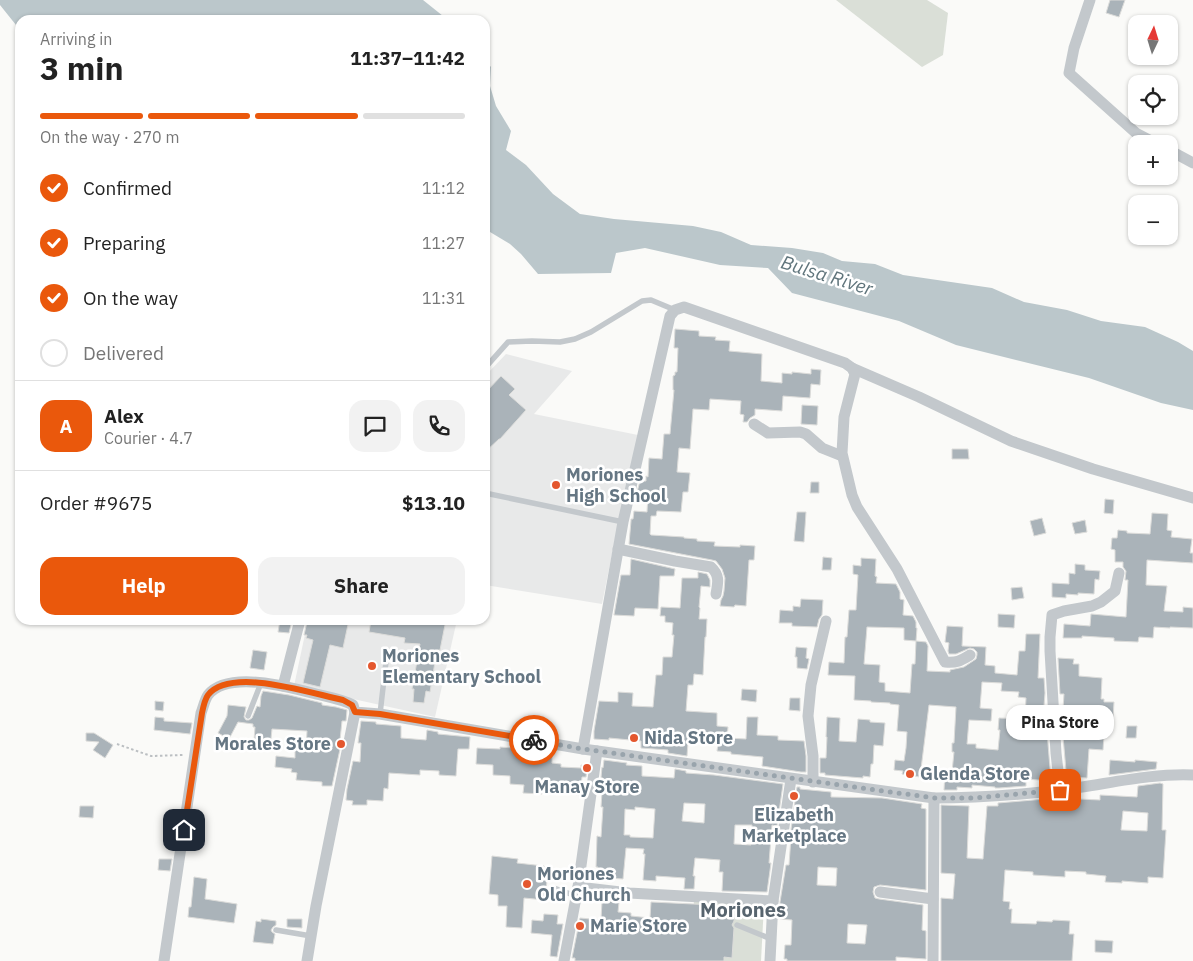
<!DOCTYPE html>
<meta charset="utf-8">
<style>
:root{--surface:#fff;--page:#f2f2f2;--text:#222;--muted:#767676;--line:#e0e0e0;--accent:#ea580c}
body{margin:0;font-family:"IBM Plex Sans",sans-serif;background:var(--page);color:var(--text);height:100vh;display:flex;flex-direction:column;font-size:19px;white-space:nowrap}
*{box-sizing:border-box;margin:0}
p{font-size:16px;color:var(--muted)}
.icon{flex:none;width:28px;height:28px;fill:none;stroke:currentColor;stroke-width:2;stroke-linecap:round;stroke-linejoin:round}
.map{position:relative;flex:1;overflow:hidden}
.drawer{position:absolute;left:15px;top:15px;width:475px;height:610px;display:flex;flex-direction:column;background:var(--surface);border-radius:15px;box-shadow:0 1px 4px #0004}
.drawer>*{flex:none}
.needle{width:32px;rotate:4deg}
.fabs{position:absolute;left:1128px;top:15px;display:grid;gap:10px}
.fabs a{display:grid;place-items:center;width:50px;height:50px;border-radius:10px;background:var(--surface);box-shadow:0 1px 4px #0004;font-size:25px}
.pin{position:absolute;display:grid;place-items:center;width:42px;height:42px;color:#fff;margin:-21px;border-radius:10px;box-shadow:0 2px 8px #0006}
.courier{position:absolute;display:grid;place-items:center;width:50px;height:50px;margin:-25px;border:4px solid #ea580c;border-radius:50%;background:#fff;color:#222;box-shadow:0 1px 6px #0007}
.bubble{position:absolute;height:35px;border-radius:15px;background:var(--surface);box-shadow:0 1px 4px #0004;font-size:16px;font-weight:700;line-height:35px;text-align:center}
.summary em{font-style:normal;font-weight:700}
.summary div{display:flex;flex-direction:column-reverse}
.summary{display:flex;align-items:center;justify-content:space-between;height:85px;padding:0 25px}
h1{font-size:32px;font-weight:700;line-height:38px}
.bar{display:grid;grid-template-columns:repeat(4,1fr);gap:8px 5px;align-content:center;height:60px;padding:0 25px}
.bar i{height:6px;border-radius:4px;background:var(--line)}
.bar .current{background:var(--accent)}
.bar p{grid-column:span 4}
.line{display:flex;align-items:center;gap:12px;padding:0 25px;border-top:1px solid var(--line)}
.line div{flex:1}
.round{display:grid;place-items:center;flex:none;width:52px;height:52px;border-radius:15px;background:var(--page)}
ol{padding:0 25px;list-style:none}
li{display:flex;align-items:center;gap:15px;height:55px}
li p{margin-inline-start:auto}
li .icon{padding:5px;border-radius:50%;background:var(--accent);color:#fff;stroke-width:4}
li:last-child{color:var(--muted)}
li i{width:28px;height:28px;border:2px solid var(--line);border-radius:50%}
.action{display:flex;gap:10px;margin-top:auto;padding:10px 25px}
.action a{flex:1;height:58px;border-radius:15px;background:var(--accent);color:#fff;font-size:20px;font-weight:700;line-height:58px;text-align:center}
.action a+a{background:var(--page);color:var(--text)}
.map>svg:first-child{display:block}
.built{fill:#e8e9e9}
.green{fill:#dadfd7}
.water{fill:#bbc7cb}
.building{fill:#aab3b9;stroke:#dcdcda;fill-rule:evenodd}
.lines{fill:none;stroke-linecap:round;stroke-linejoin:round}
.path{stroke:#bbbfc2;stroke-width:2;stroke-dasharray:2.5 2.5;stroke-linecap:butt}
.lane{stroke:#c3c8cc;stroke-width:5.5}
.street{stroke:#c3c8cc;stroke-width:11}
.done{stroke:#99a4ac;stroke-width:5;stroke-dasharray:0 9}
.route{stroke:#ea580c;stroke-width:6}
.poi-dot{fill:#e4572e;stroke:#fff;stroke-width:2}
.labels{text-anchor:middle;stroke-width:5;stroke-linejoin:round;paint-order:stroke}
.poi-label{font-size:18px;font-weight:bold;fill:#657683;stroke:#fff;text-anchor:start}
.water-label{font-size:19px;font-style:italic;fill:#60757c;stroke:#fff}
.quarter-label{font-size:20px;font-weight:bold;fill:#57646e;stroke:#fff}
</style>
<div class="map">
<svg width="1193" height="961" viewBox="0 0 1193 961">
<rect width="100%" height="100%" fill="#fafaf8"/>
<g class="built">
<polygon points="506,354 572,371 534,414 638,435 618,524 602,604 485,585 485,376"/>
<polygon points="308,620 457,620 435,717 294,686"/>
</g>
<g class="green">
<polygon points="836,0 927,0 948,13 943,55 922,67"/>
<polygon points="694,899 764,904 761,961 691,961"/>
</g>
<g class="water">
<polygon points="0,0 423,0 448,20 20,20 20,30 0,5"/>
<polygon points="485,60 491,67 490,86 496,106 511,131 506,150 526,165 553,194 580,214 614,219 693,226 721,232 751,245 792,248 823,253 842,261 875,264 903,275 992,288 1024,302 1067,310 1101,321 1145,327 1178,342 1193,351 1193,410 1161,403 1089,378 956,345 899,321 792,293 768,268 720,265 645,248 616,253 611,273 538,274 521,254 510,244 490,232 485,235"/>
</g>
<g class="building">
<polygon points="1110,0 1125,0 1119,17 1106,13"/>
<polygon points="675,329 699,331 699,336 716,337 715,340 730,341 729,351 762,354 761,381 782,383 782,373 792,374 792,372 811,374 811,369 821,370 820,385 811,384 810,398 783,396 782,411 755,409 755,415 750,418 747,422 743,422 744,415 740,414 741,401 710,399 709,410 693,409 690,449 679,448 677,472 690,473 688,492 683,492 681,512 657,511 656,516 651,516 650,534 651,535 684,537 684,538 697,539 697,541 715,542 714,546 740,547 740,545 755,546 754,560 749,560 746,606 735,605 734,607 720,606 721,600 723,596 724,591 725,578 722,569 716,561 712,560 629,544 631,521 631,519 633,519 634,511 647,512 648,493 637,492 640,481 646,481 646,476 648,477 649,458 662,459 664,434 670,434 674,390 673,390 673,376 675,375 675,372 677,372 678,348 674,348"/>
<polygon points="501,376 515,389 509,395 526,410 500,439 499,439 485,452 485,393"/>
<polygon points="802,405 818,406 817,425 801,424"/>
<polygon points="952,449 968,449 969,459 952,459"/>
<polygon points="811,482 819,482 819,493 810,493"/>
<polygon points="1105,499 1114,500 1113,514 1104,513"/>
<polygon points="797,512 806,512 804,542 794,541"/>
<polygon points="1152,513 1168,514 1167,530 1172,531 1171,537 1192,539 1190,553 1193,553 1193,563 1147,560 1146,585 1167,586 1164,611 1183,612 1183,607 1193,608 1193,628 1170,627 1170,628 1154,627 1153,638 1139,637 1138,642 1114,641 1114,638 1082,636 1082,638 1063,638 1064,624 1090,626 1091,614 1126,617 1128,580 1125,580 1126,571 1123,567 1123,562 1115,562 1115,550 1111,549 1112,538 1117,538 1118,530 1127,531 1127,533 1150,534"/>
<polygon points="1042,518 1046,533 1034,536 1030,521"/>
<polygon points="1085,520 1087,532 1075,534 1072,523"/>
<polygon points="823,557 832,558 831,570 822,570"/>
<path d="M861 558 876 559 875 576 877 577 876 583 896 584 900 592V599L904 600 903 615 913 616 916 622V628H917L916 641 904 640V628L867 627 864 664 880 665 879 682 885 683V691L910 693 912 664H915L916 641 926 642 928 646 927 671 950 672V670L964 667 976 659 977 655V652L974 649 970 648 956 654H949L948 651 949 643 945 642 947 626 963 627 962 646 986 647 985 665 995 666V673L1017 675 1019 651H1025L1026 634H1040L1038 678H1044L1045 693 1042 731H1047L1051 781 1026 779V786L999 788H995V787L972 785V788L957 787V790H944L945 772H952L954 752H952V743H954L956 707 929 705 920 777 902 774 903 771 894 770 895 760 904 761 906 748 907 732 897 731 899 705 890 704V703L871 702V701L854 700 855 676 828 675 829 662 844 663 845 637H847L849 610H856L858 575 853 574V565L861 566ZM982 682 1002 683 1001 691 1019 692 1018 697 1026 698 1025 719 999 718 998 730H1000L998 750 976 748V744H967L969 720 991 721 992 709 980 708Z"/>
<polygon points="631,559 675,569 674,576 660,576 658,609 635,608 634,616 614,615 621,575 630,575"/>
<polygon points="1075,564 1085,565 1085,570 1100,571 1099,580 1095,579 1094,594 1078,593 1078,595 1066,594 1066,598 1052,597 1052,583 1069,584 1069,573 1075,574"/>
<polygon points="698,572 707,574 710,580 710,587 701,586 699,607 700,608 699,619 707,619 706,637 705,637 703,675 694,674 693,685 688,685 686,711 717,713 717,726 728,727 727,738 746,739 747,717 758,717 757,735 778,736 778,740 804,741 806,756 806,772 801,772 762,766 763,757 731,754 731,752 717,751 718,744 688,742 687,756 668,753 668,750 641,748 641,741 609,738 609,740 594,739 594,731 599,701 618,702 618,692 633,693 632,706 653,707 656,675 662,675 663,657 672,657 674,635 672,635 673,623 665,622 665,616 660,616 661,607 680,608 682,578 698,578"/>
<polygon points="1022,587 1024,598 1012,600 1011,588"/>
<polygon points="801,599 823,600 822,615 819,619 817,627 792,626 792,623 779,623 780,610 793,611 793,606 800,607"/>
<polygon points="998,614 1015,615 1014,628 998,627"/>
<polygon points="280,620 292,620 289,633 278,632"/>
<polygon points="310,620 349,620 343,648 330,645 320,687 303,683 313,640 306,638 307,635 304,635 307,622 310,622"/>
<polygon points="371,620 446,620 440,650 437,650 430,692 426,691 424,703 413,702 414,689 412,689 420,644 404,643 405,638 369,632"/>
<polygon points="796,647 807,648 806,658 809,659 807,669 797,668 797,657 795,657"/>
<polygon points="253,650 267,652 264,670 250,668"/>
<polygon points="1058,658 1074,659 1073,664 1079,664 1079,676 1102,678 1101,699 1104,699 1104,702 1114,702 1113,720 1105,720 1103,750 1089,749 1087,778 1071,777 1070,781 1067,782 1062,725 1064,694 1060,694"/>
<polygon points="742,689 757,690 756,702 741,700"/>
<polygon points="263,691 289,695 322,703 322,705 336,707 347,710 346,721 342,721 340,740 342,740 332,786 322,786 322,782 296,780 297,773 291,772 292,769 275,767 276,756 295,758 295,750 306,750 307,731 272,729 270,748 256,747 257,741 254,741 255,727 253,727 253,724 238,722 229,739 218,733 227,716 228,705 246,707 244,717 246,720 249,720 252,718 257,706 260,707 261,696"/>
<polygon points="790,698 800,698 800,711 789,710"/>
<polygon points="155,701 164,702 163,711 155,710"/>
<polygon points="155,717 164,718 164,721 192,723 190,734 154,730"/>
<polygon points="827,717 840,718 839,741 856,742 858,719 870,720 870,722 885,723 883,746 874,745 873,764 871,764 870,777 863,776 863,778 825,775 825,773 820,773 820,758 826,758 827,737 826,737"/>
<polygon points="361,721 376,722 376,724 401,726 401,738 426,740 427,730 438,732 438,734 470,737 469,749 458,749 456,776 439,775 439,771 420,770 420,775 389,773 388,789 384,788 383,801 367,800 367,805 352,805 353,801 346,800 347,789 353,761 360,762 361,743 358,743"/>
<polygon points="1127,726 1137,726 1136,738 1126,738"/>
<polygon points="86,733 94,733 113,745 105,758 93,750 99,742 86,741"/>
<polygon points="500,747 526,749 526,753 552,755 552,763 561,764 561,767 581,768 581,765 587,766 586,777 582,777 580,795 562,793 562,789 542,788 542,794 523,793 524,785 510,784 510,776 493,775 493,765 476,764 477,748 500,749"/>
<path d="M604 760 627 763 626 765 642 766V776L674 778 675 769 686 771V773L714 775 783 784 777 826 772 825 769 863H771L767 892 722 891 723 872H719L720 860 695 858 693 876H695L694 889H684L685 878 656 876V881L643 880 645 854H643L644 849 626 848 623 879 597 877 598 867H596L597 836 601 837 603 807H601L603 778H601L602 767 603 768ZM684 803 705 804 704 823 682 821ZM635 807 655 809 653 838 630 837V835H624L625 809 635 810ZM735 825H752L751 845 734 844Z"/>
<polygon points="1110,760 1135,762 1135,760 1157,762 1156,769 1109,775"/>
<path d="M1160 783 1163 784 1162 830H1166L1163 878 1148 877V883L1122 881V883L1105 882 1106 876 1086 874V872L1065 871V877L1033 875V872L1005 870 1003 901 1010 902 1009 909H1012L1011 923 1036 924 1037 921 1052 922 1053 920 1070 921 1069 934H1074L1072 961H941V898L953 899 955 874 941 873V805L969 806 967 858 983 859 987 806H998V803L1057 798 1100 800V795L1137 797 1138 786ZM1123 811 1148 813 1147 831 1121 830Z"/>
<path d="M797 787H800V789L831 792V797L882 798 922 804 921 808 926 809V890L880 885 874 887 873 892 875 898 879 899 923 905 922 930 926 931V959L896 957V961H787V959H784L785 945H791L792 920 780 919V902L786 865H789L791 837H790ZM818 867 837 868 836 886 817 885ZM848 924 867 925 865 944 847 943Z"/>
<polygon points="80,806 94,806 93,818 79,817"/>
<polygon points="492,856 518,859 517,863 544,866 544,871 548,871 545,900 524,898 522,928 506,927 507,906 498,906 498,895 489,894"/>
<polygon points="159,859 172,859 170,871 158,870"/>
<polygon points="194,877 207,879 205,899 237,904 234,923 188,917 189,907 191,907"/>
<polygon points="602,901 619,902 618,912 631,913 631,916 650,918 651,902 735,906 734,921 732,925 734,928 732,958 724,957 724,961 575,961 575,958 572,958 580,918 601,920"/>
<polygon points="544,914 558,915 557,924 563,924 557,957 550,956 552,935 531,933 532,920 543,921"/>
<polygon points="261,919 276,921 276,925 273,927 271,930 272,932 275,934 273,944 253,942 256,921 261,922"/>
<polygon points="287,919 302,919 302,928 287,927"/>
<polygon points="1095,940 1113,941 1112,953 1095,952"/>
</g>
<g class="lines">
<polyline class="path" points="117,744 151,756 183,755"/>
<g class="lane">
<polyline points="485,368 508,342 532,341 560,342 575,339 591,332 642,301 651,300 675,310"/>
<polyline points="485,493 623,522"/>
<polyline points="380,714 387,653"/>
<polyline points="248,716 261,683"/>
<polyline points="554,888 576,896"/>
<polyline points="737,925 771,939"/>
<polyline points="276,930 311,936"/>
</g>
<g class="street">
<polyline points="1090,0 1074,48 1069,73 1136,133 1157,144"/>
<polyline points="1169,150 1193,163"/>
<polyline points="852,368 919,397 1011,441 1093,469 1193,498"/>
<polyline points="754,424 768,433 800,432 806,434 822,448 842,456"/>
<path d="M618 549 675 561 711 567C720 575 718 583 716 594"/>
<polyline points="283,686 300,620"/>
<path d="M583 749 623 522 670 316 675 310 684 307 845 363 852 368 855 374 844 417 842 453 852 495 857 507 897 569 945 662C957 663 960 661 970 655"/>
<polyline points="813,782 813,756 808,716 811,685 826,621"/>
<polyline points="1060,790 1056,753 1050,651 1050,637 1052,615 1064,611 1092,606 1101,602 1115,591 1119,573"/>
<polyline points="578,887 629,893 773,901 770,961"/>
<polyline points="880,892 933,899"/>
<polyline points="773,901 791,779"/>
<path d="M164 961 201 713C203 708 205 699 208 695 228 670 290 687 316 694 328 697 341 699 353 705L355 712 380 714 583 749 934 798C976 798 1018 795 1060 790 1104 785 1149 773 1193 775"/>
<polyline points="307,961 316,906 355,712"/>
<polyline points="564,961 578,887 597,751"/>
<polyline points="933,961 934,798"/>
</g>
</g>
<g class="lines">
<polyline class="done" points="534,740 583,749 934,798 974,798 1060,790"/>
<path class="route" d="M184 830 202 713C203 708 205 699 208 695 231 666 313 694 343 700L352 705 355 712 380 714 534 740"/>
</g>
<g class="poi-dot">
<circle cx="556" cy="485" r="5"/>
<circle cx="372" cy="666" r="5"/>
<circle cx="634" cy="738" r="5"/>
<circle cx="341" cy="744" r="5"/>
<circle cx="587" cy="768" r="5"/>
<circle cx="910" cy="774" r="5"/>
<circle cx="794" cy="796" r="5"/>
<circle cx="527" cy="884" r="5"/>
<circle cx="580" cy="926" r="5"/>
</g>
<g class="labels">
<g class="poi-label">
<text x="566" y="481">Moriones<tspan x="566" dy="21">High School</tspan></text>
<text x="382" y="662">Moriones<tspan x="382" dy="21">Elementary School</tspan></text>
<text x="644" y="744">Nida Store</text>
<text x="331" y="750" text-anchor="end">Morales Store</text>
<text x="920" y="780">Glenda Store</text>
<text x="587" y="793" text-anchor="middle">Manay Store</text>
<text x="794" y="821" text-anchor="middle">Elizabeth<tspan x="794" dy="21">Marketplace</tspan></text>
<text x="537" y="880">Moriones<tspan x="537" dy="21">Old Church</tspan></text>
<text x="590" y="932">Marie Store</text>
</g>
<g class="water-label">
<text transform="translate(827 275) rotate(17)" y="7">Bulsa River</text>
</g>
<g class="quarter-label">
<text x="743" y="917">Moriones</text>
</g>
</g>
</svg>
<div class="fabs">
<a><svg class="needle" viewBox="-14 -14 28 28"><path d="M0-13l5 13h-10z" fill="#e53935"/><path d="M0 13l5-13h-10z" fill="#767676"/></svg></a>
<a><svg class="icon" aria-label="locate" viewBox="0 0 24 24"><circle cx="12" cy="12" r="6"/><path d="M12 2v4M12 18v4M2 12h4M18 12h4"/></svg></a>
<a>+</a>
<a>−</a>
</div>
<div class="pin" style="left:1060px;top:790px;background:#ea580c"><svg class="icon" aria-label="bag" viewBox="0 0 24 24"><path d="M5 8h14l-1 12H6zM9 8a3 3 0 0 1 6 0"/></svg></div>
<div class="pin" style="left:184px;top:830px;background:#1f2937"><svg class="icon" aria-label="home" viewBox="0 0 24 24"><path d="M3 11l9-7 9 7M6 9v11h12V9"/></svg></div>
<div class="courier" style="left:534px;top:740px"><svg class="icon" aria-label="bike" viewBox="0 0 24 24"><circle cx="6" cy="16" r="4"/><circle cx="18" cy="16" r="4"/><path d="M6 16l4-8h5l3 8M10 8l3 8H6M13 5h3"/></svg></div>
<div class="bubble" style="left:1006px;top:705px;width:108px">Pina Store</div>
<section class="drawer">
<div class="summary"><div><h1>3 min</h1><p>Arriving in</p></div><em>11:37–11:42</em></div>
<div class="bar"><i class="current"></i><i class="current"></i><i class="current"></i><i></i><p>On the way · 270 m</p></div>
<ol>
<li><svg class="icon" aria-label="check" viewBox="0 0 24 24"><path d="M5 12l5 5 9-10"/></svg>Confirmed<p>11:12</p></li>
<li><svg class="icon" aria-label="check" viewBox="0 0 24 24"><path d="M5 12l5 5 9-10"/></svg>Preparing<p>11:27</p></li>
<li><svg class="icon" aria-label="check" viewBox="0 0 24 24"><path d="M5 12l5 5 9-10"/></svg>On the way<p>11:31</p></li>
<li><i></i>Delivered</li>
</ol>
<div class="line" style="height:90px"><b class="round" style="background:var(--accent);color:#fff">A</b><div><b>Alex</b><p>Courier · 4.7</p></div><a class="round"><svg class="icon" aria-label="chat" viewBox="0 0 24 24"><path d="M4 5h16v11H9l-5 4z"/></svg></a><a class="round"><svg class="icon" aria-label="phone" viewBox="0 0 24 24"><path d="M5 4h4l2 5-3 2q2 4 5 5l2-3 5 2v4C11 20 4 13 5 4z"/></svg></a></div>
<div class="line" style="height:65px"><div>Order #9675</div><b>$13.10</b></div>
<div class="action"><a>Help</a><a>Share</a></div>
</section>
</div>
